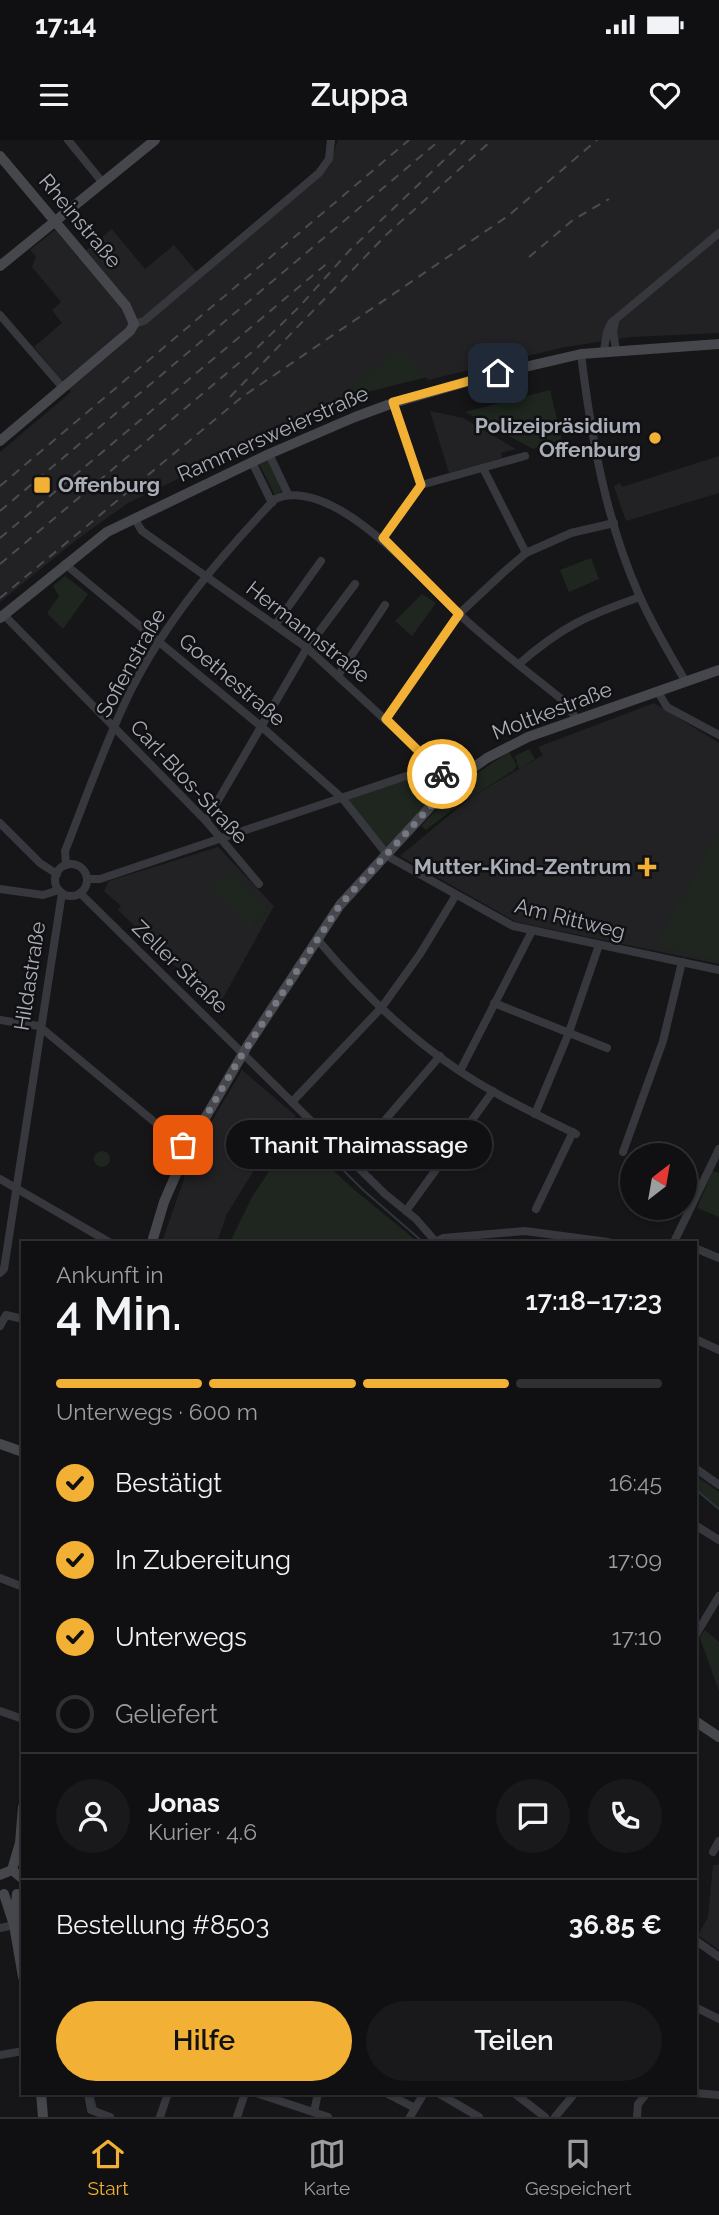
<!DOCTYPE html>
<html lang="de">
<meta charset="utf-8">
<style>
:root{--surface:#101012;--page:#19191b;--text:#f1f3f6;--muted:#9c9d9f;--line:#303032;--accent:#f2b134}
body{margin:0;font-family:Raleway,sans-serif;background:var(--page);color:var(--text);height:100vh;display:flex;flex-direction:column;font-size:26px;white-space:nowrap}
*{box-sizing:border-box;margin:0}
p{font-size:23px;color:var(--muted)}
.icon{flex:none;width:38px;height:38px;fill:none;stroke:currentColor;stroke-width:2;stroke-linecap:round;stroke-linejoin:round}
.map{position:relative;flex:1;overflow:hidden}
.drawer{position:absolute;left:21px;top:1101px;width:676px;height:854px;display:flex;flex-direction:column;background:var(--surface);border-radius:0px;box-shadow:0 2px 5px #0004,0 0 0 2px var(--line)}
.drawer>*{flex:none}
.needle{width:46px;rotate:31deg}
.controls{position:absolute;left:620px;top:1003px;display:grid;gap:14px}
.controls a{display:grid;place-items:center;width:77px;height:77px;border-radius:50%;background:var(--surface);box-shadow:0 2px 5px #0004,0 0 0 2px var(--line);font-size:35px}
.pin{position:absolute;display:grid;place-items:center;width:60px;height:60px;color:#fff;margin:-30px;border-radius:14px;box-shadow:0 4px 10px #0006}
.courier{position:absolute;display:grid;place-items:center;width:70px;height:70px;margin:-35px;border:5px solid #f2b134;border-radius:50%;background:#fff;color:#222;box-shadow:0 2px 9px #0007}
.bubble{position:absolute;height:49px;border-radius:24px;background:var(--surface);box-shadow:0 2px 5px #0004,0 0 0 2px var(--line);font-size:23px;font-weight:600;line-height:49px;text-align:center}
.head em{font-style:normal;font-weight:600}
.head div{display:flex;flex-direction:column-reverse}
.head{display:flex;align-items:center;justify-content:space-between;height:119px;padding:0 35px}
h1{font-size:46px;font-weight:600;line-height:52px}
.bar{display:grid;grid-template-columns:repeat(4,1fr);gap:10px 7px;align-content:center;height:84px;padding:0 35px}
.bar i{height:9px;border-radius:5px;background:var(--line)}
.bar .selected{background:var(--accent)}
.bar p{grid-column:span 4}
.line{display:flex;align-items:center;gap:18px;padding:0 35px;border-top:2px solid var(--line)}
.line div{flex:1}
.round{display:grid;place-items:center;flex:none;width:74px;height:74px;border-radius:37px;background:var(--page)}
ol{padding:0 35px;list-style:none}
li{display:flex;align-items:center;gap:21px;height:77px}
li p{margin-inline-start:auto}
li .icon{padding:7px;border-radius:50%;background:var(--accent);color:#111;stroke-width:4}
li:last-child{color:var(--muted)}
li i{width:38px;height:38px;border:4px solid var(--line);border-radius:50%}
.cta{display:flex;gap:14px;margin-top:auto;padding:14px 35px}
.cta a{flex:1;height:80px;border-radius:42px;background:var(--accent);color:#111;font-size:28px;font-weight:600;line-height:80px;text-align:center}
.cta a+a{background:var(--page);color:var(--text)}
.status{display:flex;justify-content:space-between;align-items:center;height:49px;padding:0 35px;background:var(--surface);direction:ltr}
.status svg{height:19px;fill:currentColor}
header{display:flex;justify-content:space-between;align-items:center;height:91px;padding:0 35px;background:var(--surface);font-size:32px;font-weight:600}
.menu{display:flex;justify-content:space-around;align-items:center;height:98px;border-top:2px solid var(--line);background:var(--surface);font-size:19px;color:var(--muted)}
.menu a{display:grid;justify-items:center;gap:4px}
.menu .selected{color:var(--accent)}
.map>svg:first-child{display:block}
.built{fill:#222225}
.green{fill:#1e261f}
.lines{fill:none;stroke-linecap:round;stroke-linejoin:round}
.stream{stroke:#2c353c;stroke-width:2}
.street{stroke:#37383d;stroke-width:8}
.secondary{stroke:#45474d;stroke-width:10}
.rail{stroke:#4a4c52;stroke-width:2;stroke-dasharray:9 7;stroke-linecap:butt}
.done{stroke:#757880;stroke-width:7;stroke-dasharray:0 12.6}
.route{stroke:#f2b134;stroke-width:9}
.poi-dot{fill:#f2b134;stroke:#111113;stroke-width:2.5}
.labels{text-anchor:middle;stroke-width:5;stroke-linejoin:round;paint-order:stroke}
.street-label{font-size:21px;fill:#a8adb8;stroke:#111113}
.poi-label{font-size:21px;font-weight:bold;fill:#a8adb8;stroke:#111113;text-anchor:end}
</style>
<div class="status"><b>17:14</b><svg viewBox="0 0 49 12"><path d="M0 12V9h3v3zM5 12V6h3v6zM10 12V3h3v9zM15 12V0h3v12zM26 1h20v11H26zM47 4h2v5h-2z"/></svg></div>
<header><svg class="icon" aria-label="menu" viewBox="0 0 24 24"><path d="M4 6h16M4 12h16M4 18h16"/></svg>Zuppa<svg class="icon" aria-label="heart" viewBox="0 0 24 24"><path d="M12 20l-8-8c-3-5 5-10 8-4 3-6 11-1 8 4z"/></svg></header>
<div class="map">
<svg width="719" height="1977" viewBox="0 0 719 1977">
<rect width="100%" height="100%" fill="#161618"/>
<g class="built">
<polygon points="338,0 719,0 719,193 631,197 565,207 428,240 402,205 351,256 353,261 290,285 128,363 75,401 0,462 0,312 71,252 34,207 62,183 52,170 61,162 32,127 36,116 30,110 55,90 78,117 112,89 145,129 174,105 201,137 319,38 330,25"/>
<polygon points="430,271 463,278 516,309 501,313 502,318 449,333"/>
<polygon points="719,316 719,353 626,381 614,346 620,343 622,347"/>
<polygon points="654,563 719,603 719,824 516,782 400,716 471,657 543,615 538,607"/>
<polygon points="218,707 274,766 218,867 118,770 121,766 104,751 109,741"/>
<polygon points="242,930 296,976 254,1030 227,1074 217,1102 162,1102 193,1013"/>
<polygon points="719,1722 719,1810 698,1795 708,1777 713,1725 718,1725"/>
</g>
<g class="green">
<polygon points="402,205 427,237 351,256 350,249"/>
<polygon points="550,250 562,300 533,309 465,272"/>
<polygon points="268,319 284,350 275,355 259,324"/>
<polygon points="591,418 599,439 569,452 560,430"/>
<polygon points="65,436 88,454 63,489 47,473 59,456 53,446"/>
<polygon points="422,454 436,463 412,496 395,481"/>
<polygon points="529,609 535,619 519,629 515,616"/>
<polygon points="509,612 517,625 513,631 460,664 451,657 467,640"/>
<polygon points="421,631 438,631 453,642 387,714 343,659"/>
<polygon points="448,658 456,667 426,690 421,686"/>
<polygon points="719,692 719,820 662,808 658,801"/>
<polygon points="231,730 268,770 250,787 256,797 211,748"/>
<polygon points="294,993 351,1047 418,1102 230,1102 252,1057"/>
<circle cx="102" cy="1019" r="8"/>
<polygon points="713,1031 719,1033 719,1077 697,1068"/>
<polygon points="695,1335 719,1352 719,1369 695,1349"/>
<polygon points="705,1490 719,1502 719,1551 702,1504 700,1497"/>
</g>
<g class="lines">
<g class="stream">
<polyline points="310,997 362,1049 423,1102"/>
<polyline points="695,1349 719,1369"/>
<polyline points="93,1957 96,1969"/>
</g>
<g class="street">
<polyline points="68,0 103,43"/>
<polyline points="0,175 63,248"/>
<polyline points="615,182 613,191 616,210"/>
<polyline points="134,184 144,181 319,33 329,19 331,0"/>
<polyline points="604,210 607,192 611,183 719,93"/>
<path d="M581 214C591 296 606 382 640 457 653 486 670 515 686 542"/>
<polyline points="269,314 288,354"/>
<polyline points="252,322 272,363"/>
<polyline points="483,328 526,413"/>
<polyline points="421,345 525,316"/>
<polyline points="134,378 142,391 307,508 453,642"/>
<polyline points="383,398 421,345 393,263"/>
<polyline points="65,424 263,588 343,659 389,717 513,786 719,830"/>
<polyline points="4,475 206,681 259,744"/>
<polyline points="276,484 321,421"/>
<path d="M519 524C561 487 588 475 640 457"/>
<polyline points="339,534 385,465"/>
<polyline points="658,552 667,567 719,595"/>
<polyline points="386,579 459,474 505,431 526,413 571,393 614,383"/>
<polyline points="206,681 307,508 355,444"/>
<polyline points="0,683 40,723 57,734"/>
<circle cx="71" cy="740" r="16"/>
<path d="M66 725 65 711C86 658 105 603 130 552 166 480 220 417 275 359 332 334 420 438 458 473 491 504 529 533 565 562L577 580"/>
<polyline points="87,739 100,739 421,631 438,631"/>
<polyline points="0,749 43,755 59,750"/>
<polyline points="80,753 385,1054 416,1079 436,1102"/>
<path d="M318 800C358 848 406 895 458 930 495 955 536 974 576 994"/>
<polyline points="494,863 607,908"/>
<polyline points="0,880 39,886 187,1009"/>
<polyline points="460,931 532,791"/>
<polyline points="292,962 382,867 420,814 456,755"/>
<polyline points="535,974 568,895 599,805"/>
<polyline points="623,1012 663,901 682,822"/>
<polyline points="350,1021 440,916"/>
<polyline points="0,1039 109,1102"/>
<polyline points="536,1069 573,992"/>
<polyline points="406,1071 493,951"/>
<polyline points="435,1102 443,1098 525,1091 608,1102"/>
<polyline points="674,1102 719,1009"/>
<polyline points="695,1108 719,1118"/>
<polyline points="0,1133 4,1129 62,753"/>
<polyline points="0,1186 6,1175 23,1179"/>
<polyline points="695,1199 719,1210"/>
<polyline points="695,1328 719,1345"/>
<polyline points="695,1385 719,1400"/>
<polyline points="0,1438 23,1447"/>
<polyline points="695,1496 719,1456"/>
<polyline points="0,1571 23,1579"/>
<polyline points="713,1712 719,1701"/>
<polyline points="0,1788 14,1785"/>
<polyline points="695,1800 719,1817"/>
<polyline points="695,1867 719,1879"/>
<polyline points="0,1915 23,1911"/>
<polyline points="88,1953 91,1970 110,1977"/>
<polyline points="256,1953 328,1977"/>
<polyline points="386,1953 415,1968"/>
<polyline points="438,1953 479,1977"/>
<polyline points="514,1953 545,1977"/>
<polyline points="695,1953 719,1955"/>
<polyline points="314,1972 318,1953"/>
<polyline points="160,1977 168,1953"/>
<polyline points="237,1977 245,1953"/>
<polyline points="410,1977 424,1953"/>
<polyline points="555,1977 575,1953"/>
<polyline points="637,1977 638,1964 647,1953"/>
</g>
<g class="secondary">
<polyline points="0,16 126,166 134,184 130,191 0,301"/>
<polyline points="0,126 155,0"/>
<polyline points="0,478 107,392 269,314 355,277 393,263 490,235 581,214 719,204"/>
<polyline points="152,1102 164,1062 187,1009 248,905 340,765 453,642 487,618 528,597 719,530"/>
<polyline points="0,1304 23,1312"/>
<polyline points="695,1581 719,1597"/>
<polyline points="12,1730 20,1703 23,1667"/>
<polyline points="0,1735 12,1730 23,1739"/>
<polyline points="4,1754 14,1785 23,1837"/>
<polyline points="14,1782 17,1754"/>
<polyline points="41,1953 43,1977"/>
</g>
<g class="rail">
<polyline points="529,117 573,80 609,59"/>
<polyline points="230,257 387,94 492,0"/>
<polyline points="0,346 409,0"/>
<polyline points="0,371 440,0"/>
<polyline points="0,398 331,120"/>
<polyline points="0,424 258,207 300,166 350,110 465,0"/>
<polyline points="0,458 242,257 508,76 597,0"/>
</g>
</g>
<g class="lines">
<polyline class="done" points="183,1005 187,1009 238,921 340,765 453,642 442,634"/>
<polyline class="route" points="442,634 386,579 459,474 383,398 421,345 393,262 498,233"/>
</g>
<g class="poi-dot">
<circle cx="655" cy="298" r="7"/>
<rect x="33" y="336" width="18" height="18" rx="3.5"/>
<path d="M643.5 716.5h7v7h7v7h-7v7h-7v-7h-7v-7h7z"/>
</g>
<g class="labels">
<g class="street-label">
<text transform="translate(80 81) rotate(50)" y="7">Rheinstraße</text>
<text transform="translate(273 294) rotate(-24)" y="7">Rammersweierstraße</text>
<text transform="translate(308 492) rotate(38)" y="7">Hermannstraße</text>
<text transform="translate(131 523) rotate(-61)" y="7">Sofienstraße</text>
<text transform="translate(232 540) rotate(40)" y="7">Goethestraße</text>
<text transform="translate(552 571) rotate(-21)" y="7">Moltkestraße</text>
<text transform="translate(189 642) rotate(47)" y="7">Carl-Blos-Straße</text>
<text transform="translate(570 779) rotate(14)" y="7">Am Rittweg</text>
<text transform="translate(180 827) rotate(44)" y="7">Zeller Straße</text>
<text transform="translate(30 836) rotate(-81)" y="7">Hildastraße</text>
</g>
<g class="poi-label">
<text x="641" y="293">Polizeipräsidium<tspan x="641" dy="24">Offenburg</tspan></text>
<text x="58" y="352" text-anchor="start">Offenburg</text>
<text x="631" y="734">Mutter-Kind-Zentrum</text>
</g>
</g>
</svg>
<div class="controls">
<a><svg class="needle" viewBox="-14 -14 28 28"><path d="M0-13l5 13h-10z" fill="#e53935"/><path d="M0 13l5-13h-10z" fill="#9c9d9f"/></svg></a>
</div>
<div class="pin" style="left:183px;top:1005px;background:#ea580c"><svg class="icon" aria-label="bag" viewBox="0 0 24 24"><path d="M5 8h14l-1 12H6zM9 8a3 3 0 0 1 6 0"/></svg></div>
<div class="pin" style="left:498px;top:233px;background:#1f2937"><svg class="icon" aria-label="home" viewBox="0 0 24 24"><path d="M3 11l9-7 9 7M6 9v11h12V9"/></svg></div>
<div class="courier" style="left:442px;top:634px"><svg class="icon" aria-label="bike" viewBox="0 0 24 24"><circle cx="6" cy="16" r="4"/><circle cx="18" cy="16" r="4"/><path d="M6 16l4-8h5l3 8M10 8l3 8H6M13 5h3"/></svg></div>
<div class="bubble" style="left:226px;top:980px;width:266px">Thanit Thaimassage</div>
<section class="drawer">
<div class="head"><div><h1>4 Min.</h1><p>Ankunft in</p></div><em>17:18–17:23</em></div>
<div class="bar"><i class="selected"></i><i class="selected"></i><i class="selected"></i><i></i><p>Unterwegs · 600 m</p></div>
<ol>
<li><svg class="icon" aria-label="check" viewBox="0 0 24 24"><path d="M5 12l5 5 9-10"/></svg>Bestätigt<p>16:45</p></li>
<li><svg class="icon" aria-label="check" viewBox="0 0 24 24"><path d="M5 12l5 5 9-10"/></svg>In Zubereitung<p>17:09</p></li>
<li><svg class="icon" aria-label="check" viewBox="0 0 24 24"><path d="M5 12l5 5 9-10"/></svg>Unterwegs<p>17:10</p></li>
<li><i></i>Geliefert</li>
</ol>
<div class="line" style="height:126px"><a class="round"><svg class="icon" aria-label="person" viewBox="0 0 24 24"><circle cx="12" cy="8" r="4"/><path d="M4 21q1-7 8-7t8 7"/></svg></a><div><b>Jonas</b><p>Kurier · 4.6</p></div><a class="round"><svg class="icon" aria-label="chat" viewBox="0 0 24 24"><path d="M4 5h16v11H9l-5 4z"/></svg></a><a class="round"><svg class="icon" aria-label="phone" viewBox="0 0 24 24"><path d="M5 4h4l2 5-3 2q2 4 5 5l2-3 5 2v4C11 20 4 13 5 4z"/></svg></a></div>
<div class="line" style="height:91px"><div>Bestellung #8503</div><b>36.85 €</b></div>
<div class="cta"><a>Hilfe</a><a>Teilen</a></div>
</section>
</div>
<nav class="menu">
<a class="selected"><svg class="icon" aria-label="home" viewBox="0 0 24 24"><path d="M3 11l9-7 9 7M6 9v11h12V9"/></svg>Start</a>
<a><svg class="icon" aria-label="map" viewBox="0 0 24 24"><path d="M3 6l6-2 6 2 6-2v14l-6 2-6-2-6 2zM9 4v14M15 6v14"/></svg>Karte</a>
<a><svg class="icon" aria-label="saved" viewBox="0 0 24 24"><path d="M7 4h10v16l-5-4-5 4z"/></svg>Gespeichert</a>
</nav>
